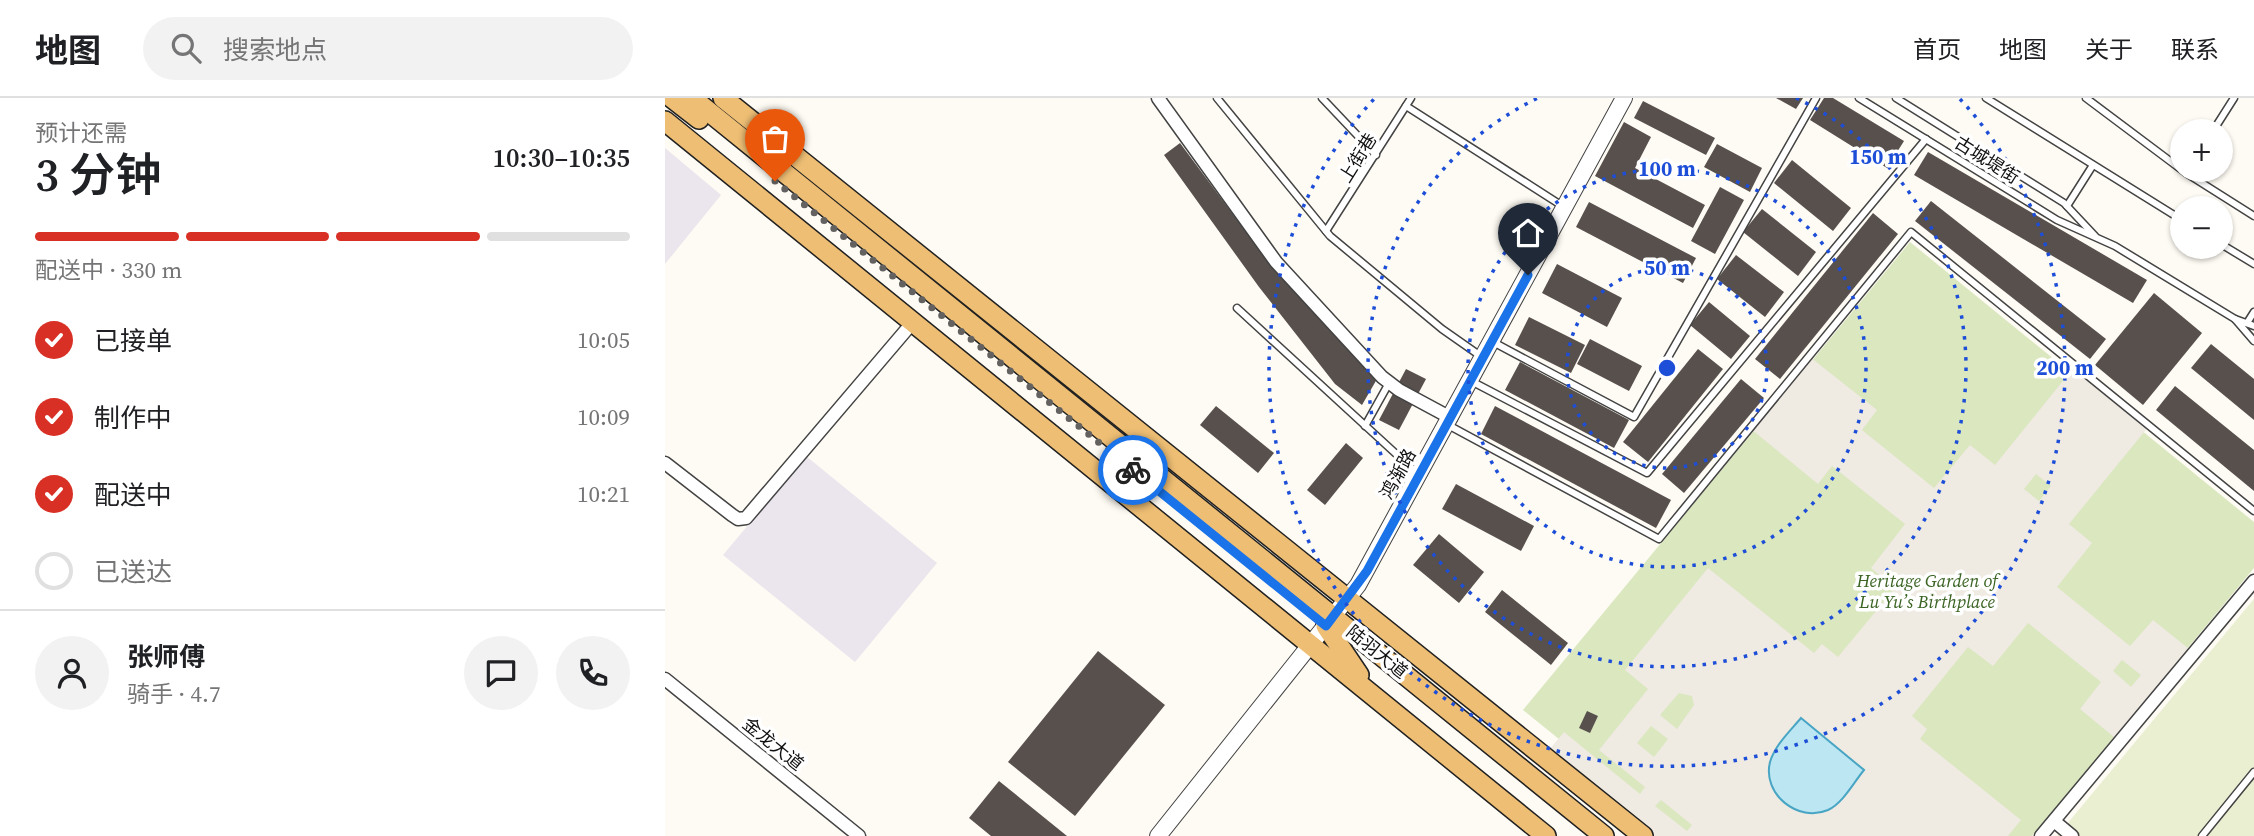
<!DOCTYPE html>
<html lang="zh">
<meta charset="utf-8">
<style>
:root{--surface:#fff;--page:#f2f2f2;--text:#202124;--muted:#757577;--line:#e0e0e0;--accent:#d93025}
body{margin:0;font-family:"Source Serif 4","Noto Sans SC",serif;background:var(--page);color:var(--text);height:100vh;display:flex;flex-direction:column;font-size:26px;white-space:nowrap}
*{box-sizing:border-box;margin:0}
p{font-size:23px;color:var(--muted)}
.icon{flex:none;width:38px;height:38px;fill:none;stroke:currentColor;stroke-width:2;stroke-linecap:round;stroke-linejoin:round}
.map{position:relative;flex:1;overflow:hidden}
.panel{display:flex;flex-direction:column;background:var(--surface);width:665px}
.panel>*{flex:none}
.fabs{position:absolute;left:1505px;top:21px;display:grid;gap:14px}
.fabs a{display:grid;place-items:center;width:63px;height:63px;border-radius:50%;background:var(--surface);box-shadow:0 2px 5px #0004;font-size:35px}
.pin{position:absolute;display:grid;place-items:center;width:60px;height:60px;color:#fff;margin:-72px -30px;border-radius:50% 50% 50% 0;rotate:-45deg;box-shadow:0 0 7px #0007}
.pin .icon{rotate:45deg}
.courier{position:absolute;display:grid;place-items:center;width:70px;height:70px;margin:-35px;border:5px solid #1a73e8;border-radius:50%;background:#fff;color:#222;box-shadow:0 2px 9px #0007}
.overview em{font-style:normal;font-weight:600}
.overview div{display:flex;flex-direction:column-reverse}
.overview{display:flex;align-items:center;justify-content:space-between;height:119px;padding:0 35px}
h1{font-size:46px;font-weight:600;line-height:52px}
.bar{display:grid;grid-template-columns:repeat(4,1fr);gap:10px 7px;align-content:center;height:84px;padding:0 35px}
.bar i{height:9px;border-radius:5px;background:var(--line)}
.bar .current{background:var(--accent)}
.bar p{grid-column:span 4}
.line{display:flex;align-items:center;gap:18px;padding:0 35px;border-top:2px solid var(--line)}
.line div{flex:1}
.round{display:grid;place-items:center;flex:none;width:74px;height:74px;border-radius:37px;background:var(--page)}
ol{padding:0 35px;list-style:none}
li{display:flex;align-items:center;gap:21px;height:77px}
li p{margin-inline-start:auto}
li .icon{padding:7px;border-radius:50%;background:var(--accent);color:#fff;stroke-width:4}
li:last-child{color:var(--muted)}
li i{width:38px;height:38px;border:4px solid var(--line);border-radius:50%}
header{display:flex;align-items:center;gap:42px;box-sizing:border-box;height:98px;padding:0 35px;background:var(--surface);border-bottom:2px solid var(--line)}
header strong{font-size:33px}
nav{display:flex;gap:38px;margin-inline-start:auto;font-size:24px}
.search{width:490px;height:63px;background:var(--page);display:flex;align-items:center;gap:18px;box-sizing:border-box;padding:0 24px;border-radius:38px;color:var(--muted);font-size:26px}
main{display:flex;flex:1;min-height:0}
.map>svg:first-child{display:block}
.industrial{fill:#ebe5ed}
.green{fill:#dae7bf}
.pitch{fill:#e9efd0}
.plaza{fill:#efeae2;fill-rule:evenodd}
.water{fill:#bce6f2;stroke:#48a5c4;stroke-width:2}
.building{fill:#58504d}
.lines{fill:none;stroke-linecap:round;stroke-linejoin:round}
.service-casing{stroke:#434343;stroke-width:9}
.minor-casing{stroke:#434343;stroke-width:15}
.tertiary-casing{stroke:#434343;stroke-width:18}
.primary-casing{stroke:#212121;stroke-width:22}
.service{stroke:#fff;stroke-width:6}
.minor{stroke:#fff;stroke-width:12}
.tertiary{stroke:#fff;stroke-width:16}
.primary{stroke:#eebe74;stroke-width:19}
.done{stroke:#636260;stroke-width:7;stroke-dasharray:0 12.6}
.route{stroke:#1a73e8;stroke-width:9}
.ring{fill:none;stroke:#1d4ed8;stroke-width:3.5;stroke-dasharray:3.5 7}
.labels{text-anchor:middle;stroke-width:7;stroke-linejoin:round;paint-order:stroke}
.street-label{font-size:18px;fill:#101010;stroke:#fff}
.park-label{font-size:18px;font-style:italic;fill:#3b6424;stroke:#fff}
.centre{fill:#1d4ed8;stroke:#fff;stroke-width:3.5}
.ring-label{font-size:21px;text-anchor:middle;font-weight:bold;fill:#1d4ed8;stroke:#fff;stroke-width:7;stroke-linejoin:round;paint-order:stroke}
</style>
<header>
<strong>地图</strong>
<div class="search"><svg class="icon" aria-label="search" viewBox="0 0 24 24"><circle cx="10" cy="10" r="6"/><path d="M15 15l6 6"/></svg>搜索地点</div>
<nav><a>首页</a><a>地图</a><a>关于</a><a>联系</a></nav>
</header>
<main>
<section class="panel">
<div class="overview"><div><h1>3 分钟</h1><p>预计还需</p></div><em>10:30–10:35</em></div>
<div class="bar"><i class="current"></i><i class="current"></i><i class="current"></i><i></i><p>配送中 · 330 m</p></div>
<ol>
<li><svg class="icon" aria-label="check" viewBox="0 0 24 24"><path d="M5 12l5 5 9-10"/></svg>已接单<p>10:05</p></li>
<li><svg class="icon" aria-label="check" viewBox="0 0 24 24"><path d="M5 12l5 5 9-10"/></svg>制作中<p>10:09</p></li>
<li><svg class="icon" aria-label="check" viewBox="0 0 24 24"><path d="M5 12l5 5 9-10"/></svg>配送中<p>10:21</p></li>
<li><i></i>已送达</li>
</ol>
<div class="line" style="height:126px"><a class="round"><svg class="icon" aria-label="person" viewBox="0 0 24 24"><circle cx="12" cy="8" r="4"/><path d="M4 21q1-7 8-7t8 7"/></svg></a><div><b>张师傅</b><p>骑手 · 4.7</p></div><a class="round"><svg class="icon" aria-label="chat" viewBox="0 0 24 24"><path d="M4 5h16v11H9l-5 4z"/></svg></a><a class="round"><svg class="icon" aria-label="phone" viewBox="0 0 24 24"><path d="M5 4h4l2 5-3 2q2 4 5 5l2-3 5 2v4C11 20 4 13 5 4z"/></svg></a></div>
</section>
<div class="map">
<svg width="1589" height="738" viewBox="0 0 1589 738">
<rect width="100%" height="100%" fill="#fefbf4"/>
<g class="industrial">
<polygon points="0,50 56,97 0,166"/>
<polygon points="141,358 272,465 190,564 58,457"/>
</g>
<polygon class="green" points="1245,144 1589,424 1589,470 1367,738 1014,738 858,612"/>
<polygon class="pitch" points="1589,501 1589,738 1392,738"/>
<path class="plaza" d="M1145 259 1212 312 1197 332 1269 390 1305 347 1330 367 1410 268 1484 328 1404 426 1427 445 1392 489 1465 548 1488 522 1529 555 1455 644 1415 611 1436 584 1363 525 1328 568 1303 549 1247 618 1262 631 1255 641 1356 722 1343 738H978L879 658 899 634 975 696 980 689 934 652 983 591 960 572 1043 470 1149 555 1157 546 1173 559 1230 490 1206 470 1240 426 1167 368 1153 386 1086 331ZM1371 376 1386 388 1374 403 1359 391ZM1457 562 1476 577 1466 589 1448 573ZM1014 595 1027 598 1029 607 1012 631 995 617ZM986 628 1003 641 989 659 972 645ZM996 702 1027 727 1022 733 990 708Z"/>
<path class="water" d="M1136 620 1199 672C1189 684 1178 705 1163 712 1133 725 1097 696 1105 664 1110 647 1125 633 1136 620Z"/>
<g class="building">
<polygon points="1111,0 1138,0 1131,11"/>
<polygon points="1159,0 1168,0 1239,43 1222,70 1145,22"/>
<polygon points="978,3 1050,40 1041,57 969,20"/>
<polygon points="959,24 986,39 970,70 1040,107 1028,130 930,78"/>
<polygon points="515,45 599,158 712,281 697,307 670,286 594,189 499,57"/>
<polygon points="1052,46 1097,70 1085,94 1039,69"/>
<polygon points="1263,54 1482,182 1468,205 1249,77"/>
<polygon points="1127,62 1186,110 1168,133 1109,85"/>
<polygon points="1055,89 1079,102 1050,156 1026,143"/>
<polygon points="1266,103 1441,241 1425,261 1250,123"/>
<polygon points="924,104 1031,160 1018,185 911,129"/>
<polygon points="1097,111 1151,154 1133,178 1078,134"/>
<polygon points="1208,115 1233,136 1115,281 1090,261"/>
<polygon points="1071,157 1119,194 1100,219 1052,181"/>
<polygon points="892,166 957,200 942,229 877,195"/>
<polygon points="1489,195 1537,235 1478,307 1430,267"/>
<polygon points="1044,204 1085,238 1066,261 1025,227"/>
<polygon points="864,219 920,247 906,275 850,247"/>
<polygon points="925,241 977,268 964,293 912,266"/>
<polygon points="1546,246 1589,281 1589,322 1526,270"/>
<polygon points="1033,251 1058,271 983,364 958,344"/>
<polygon points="855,264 964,322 949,350 840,292"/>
<polygon points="741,271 761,281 734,332 714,322"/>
<polygon points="1076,281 1099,300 1019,395 997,376"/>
<polygon points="1510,288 1589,352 1589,393 1491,312"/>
<polygon points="551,308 609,355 593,375 535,327"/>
<polygon points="830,308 1006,402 991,430 816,336"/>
<polygon points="681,345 698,360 660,407 642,392"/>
<polygon points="791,386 869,428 856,453 777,411"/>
<polygon points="774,436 819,474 794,505 748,467"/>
<polygon points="837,492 903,545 886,567 820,514"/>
<polygon points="433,553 500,607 410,718 343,664"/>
<polygon points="922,613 933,618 925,635 914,630"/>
<polygon points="334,683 402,738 326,738 304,720"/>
</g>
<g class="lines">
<defs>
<g id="service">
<polyline points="552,0 665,138 777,231 817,259"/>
<polyline points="657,0 711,57"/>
<polyline points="1194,0 1392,122 1450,148 1570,221"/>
<polyline points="1231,0 1399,105 1430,138"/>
<polyline points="1321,0 1517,122"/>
<polyline points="1421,0 1521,75 1589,118"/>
<polyline points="741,8 899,109"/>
<polyline points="1548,33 1569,0"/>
<polyline points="1402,108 1428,67"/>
<polyline points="661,133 746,0"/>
<polyline points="1556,146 1589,166"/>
<polyline points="572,210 753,376"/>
<polyline points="1582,225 1589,214"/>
<polyline points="1589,228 1570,221 1589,243"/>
<polyline points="828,244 969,319 1151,0"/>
<polyline points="806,283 982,375 1261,41"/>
<polyline points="783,327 994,441 1246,134 1589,413"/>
<polyline points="700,328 724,285"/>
<polyline points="1537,738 1589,674"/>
</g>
<g id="minor">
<polyline points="493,0 611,164 717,279 734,292 786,320"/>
<polyline points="0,365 67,417 73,421 81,420 248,224"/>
<polyline points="0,581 194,738"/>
<polyline points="1389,723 1407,738"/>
<polyline points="1376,738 1589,483"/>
</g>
<polyline id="tertiary" points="493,738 693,487 959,0"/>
<g id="primary">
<polyline points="7,0 34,21"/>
<polyline points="27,0 939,738"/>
<polyline points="58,0 978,738"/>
<polyline points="0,23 881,738"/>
<polyline points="661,528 694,577"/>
</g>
</defs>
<use href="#service" class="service-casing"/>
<use href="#minor" class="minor-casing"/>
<use href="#tertiary" class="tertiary-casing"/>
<use href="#primary" class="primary-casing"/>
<use href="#service" class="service"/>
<use href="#minor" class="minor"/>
<use href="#tertiary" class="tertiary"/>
<use href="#primary" class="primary"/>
</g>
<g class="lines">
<polyline class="done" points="110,83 468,372"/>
<polyline class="route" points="468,372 661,528 702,473 863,177"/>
</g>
<g class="ring">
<circle cx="1002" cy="270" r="100"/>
<circle cx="1002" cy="270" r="199"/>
<path d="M1131 0A299 299 0 1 1 873 0"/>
<path d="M1295 1A398 398 0 1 1 709 1"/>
</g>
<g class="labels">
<g class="street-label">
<text transform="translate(693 60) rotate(-58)" y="6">上街巷</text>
<text transform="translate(1322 62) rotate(32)" y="6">古城堤街</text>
<text transform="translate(733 376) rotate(-61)" y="6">鸿渐路</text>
<text transform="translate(712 554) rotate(39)" y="6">陆羽大道</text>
<text transform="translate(108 646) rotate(39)" y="6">金龙大道</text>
</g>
<g class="park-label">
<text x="1262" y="489">Heritage Garden of<tspan x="1262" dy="21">Lu Yu’s Birthplace</tspan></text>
</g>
</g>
<circle cx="1002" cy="270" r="10" class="centre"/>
<g class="ring-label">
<text x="1213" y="66">150 m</text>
<text x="1002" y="78">100 m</text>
<text x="1002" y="177">50 m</text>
<text x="1400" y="277">200 m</text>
</g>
</svg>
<div class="fabs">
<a>+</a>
<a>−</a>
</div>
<div class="pin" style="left:110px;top:83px;background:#ea580c"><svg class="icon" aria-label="bag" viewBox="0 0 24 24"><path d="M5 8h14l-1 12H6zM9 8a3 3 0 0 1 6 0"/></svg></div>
<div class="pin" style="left:863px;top:177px;background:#1f2937"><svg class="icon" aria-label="home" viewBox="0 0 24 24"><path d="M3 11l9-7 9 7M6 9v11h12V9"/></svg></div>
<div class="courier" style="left:468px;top:372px"><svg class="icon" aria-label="bike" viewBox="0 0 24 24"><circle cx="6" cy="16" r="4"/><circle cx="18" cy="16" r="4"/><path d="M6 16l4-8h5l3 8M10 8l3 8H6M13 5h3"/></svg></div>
</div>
</main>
